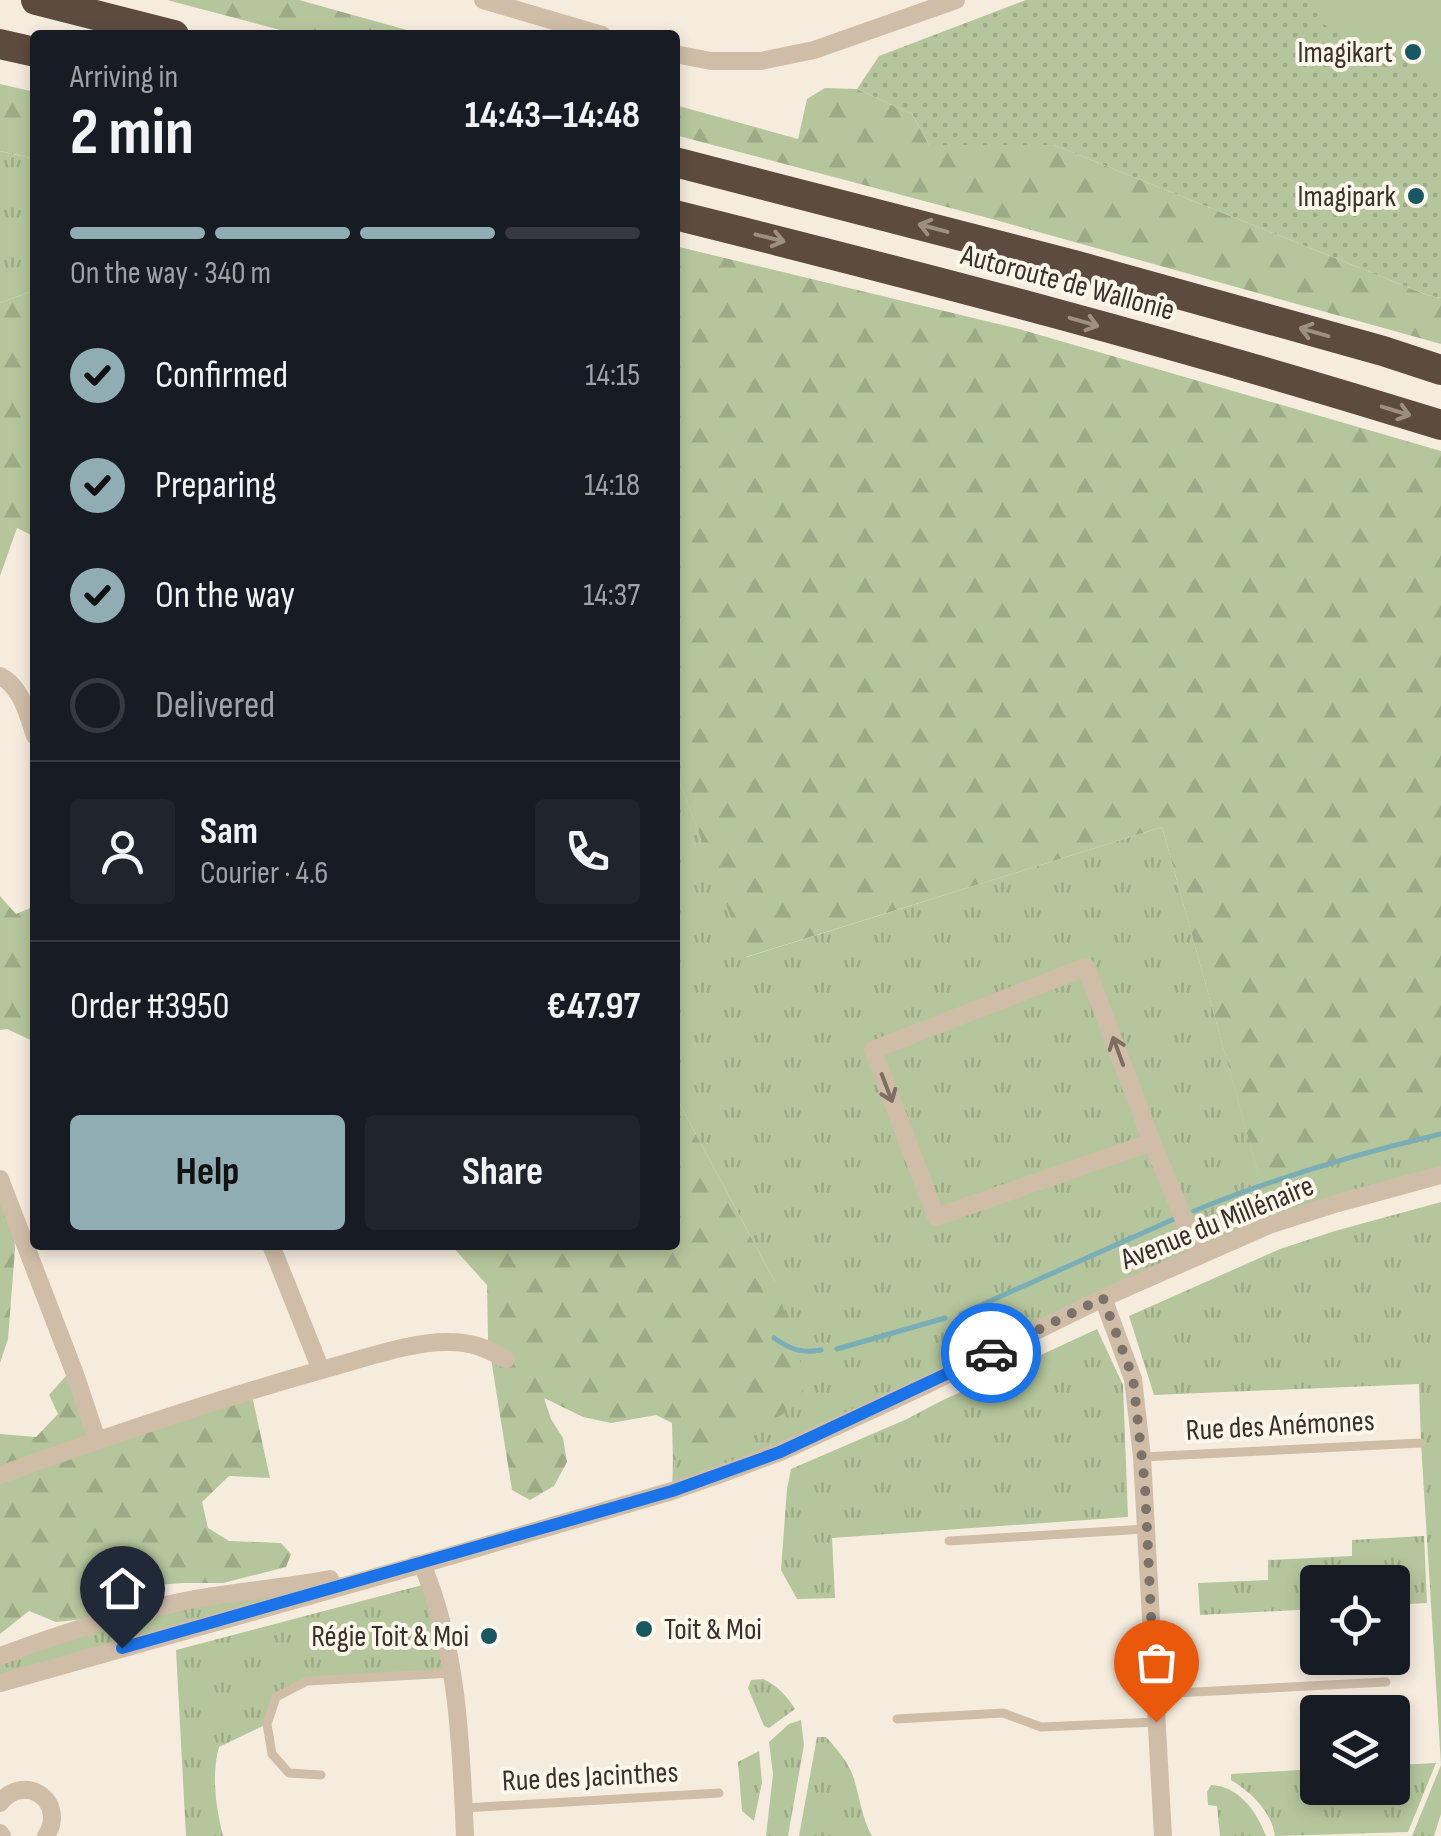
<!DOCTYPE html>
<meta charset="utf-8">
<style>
:root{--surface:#171b24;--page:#20242c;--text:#f1f3f6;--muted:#9ea1a6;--line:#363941;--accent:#90adb3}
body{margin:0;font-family:"Sofia Sans Condensed",sans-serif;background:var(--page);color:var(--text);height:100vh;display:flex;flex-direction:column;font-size:38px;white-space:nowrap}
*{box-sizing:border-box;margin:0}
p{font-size:32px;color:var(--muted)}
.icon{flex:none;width:55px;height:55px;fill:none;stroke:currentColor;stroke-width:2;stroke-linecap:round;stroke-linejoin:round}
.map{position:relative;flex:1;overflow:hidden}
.drawer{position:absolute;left:30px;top:30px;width:650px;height:1220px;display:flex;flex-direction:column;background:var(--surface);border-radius:10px;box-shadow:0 5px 15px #0003}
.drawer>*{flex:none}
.controls{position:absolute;left:1300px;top:1565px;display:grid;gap:20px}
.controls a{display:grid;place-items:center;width:110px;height:110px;border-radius:10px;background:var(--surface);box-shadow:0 5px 15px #0003;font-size:50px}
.pin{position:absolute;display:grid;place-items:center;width:85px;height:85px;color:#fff;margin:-102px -42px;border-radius:50% 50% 50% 0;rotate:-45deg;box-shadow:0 0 10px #0007}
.pin .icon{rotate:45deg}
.courier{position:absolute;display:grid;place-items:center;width:100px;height:100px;margin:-50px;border:8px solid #1a73e8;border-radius:50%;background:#fff;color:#222;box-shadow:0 2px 12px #0007}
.summary em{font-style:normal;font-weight:700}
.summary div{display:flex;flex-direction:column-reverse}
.summary{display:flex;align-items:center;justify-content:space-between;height:170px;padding:0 40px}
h1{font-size:65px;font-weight:700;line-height:75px}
.bar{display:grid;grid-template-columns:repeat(4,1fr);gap:15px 10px;align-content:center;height:120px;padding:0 40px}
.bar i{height:12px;border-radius:8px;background:var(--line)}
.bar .current{background:var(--accent)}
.bar p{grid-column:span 4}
.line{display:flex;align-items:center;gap:25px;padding:0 40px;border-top:2px solid var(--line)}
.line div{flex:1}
.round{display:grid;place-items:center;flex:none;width:105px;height:105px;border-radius:10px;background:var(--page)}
ol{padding:0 40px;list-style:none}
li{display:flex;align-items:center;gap:30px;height:110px}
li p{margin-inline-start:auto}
li .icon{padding:10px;border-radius:50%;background:var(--accent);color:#111;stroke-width:4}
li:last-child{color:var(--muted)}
li i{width:55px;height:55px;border:5px solid var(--line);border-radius:50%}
.button{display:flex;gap:20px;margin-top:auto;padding:20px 40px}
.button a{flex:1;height:115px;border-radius:10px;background:var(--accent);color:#111;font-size:40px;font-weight:700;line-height:115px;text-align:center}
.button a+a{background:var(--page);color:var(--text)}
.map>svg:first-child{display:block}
.grass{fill:url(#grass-tufts)}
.forest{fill:url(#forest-firs)}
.park{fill:url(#park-dots)}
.pitch{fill:#b5c69c}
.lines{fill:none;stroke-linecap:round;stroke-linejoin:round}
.stream{stroke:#79aeb6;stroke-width:5}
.service{stroke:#cfbda8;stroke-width:9}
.minor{stroke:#cfbda8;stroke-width:18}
.motorway{stroke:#5d4b3f;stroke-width:30}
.oneway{stroke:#9d8f84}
.oneway2{stroke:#7e6f62}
.done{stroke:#7c7268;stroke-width:10;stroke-dasharray:0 18}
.route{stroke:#1a73e8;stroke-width:12}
.poi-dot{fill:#195762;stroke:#fcf6eb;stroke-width:4}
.labels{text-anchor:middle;stroke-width:8;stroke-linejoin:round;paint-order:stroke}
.poi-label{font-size:30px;fill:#3b3029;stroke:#fcf6eb;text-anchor:end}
.street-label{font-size:30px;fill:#3b3029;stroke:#fcf6eb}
</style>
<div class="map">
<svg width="1441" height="1836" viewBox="0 0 1441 1836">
<defs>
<pattern id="grass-tufts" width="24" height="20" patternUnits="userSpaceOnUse" patternTransform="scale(2.5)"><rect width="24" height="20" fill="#b5c69c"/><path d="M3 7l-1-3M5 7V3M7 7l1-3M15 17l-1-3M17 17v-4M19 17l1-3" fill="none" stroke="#9daa86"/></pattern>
<pattern id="forest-firs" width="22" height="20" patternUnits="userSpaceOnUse" patternTransform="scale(2.5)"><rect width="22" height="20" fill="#b5c69c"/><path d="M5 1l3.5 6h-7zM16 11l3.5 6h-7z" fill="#9daa86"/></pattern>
<pattern id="park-dots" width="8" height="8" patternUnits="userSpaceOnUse" patternTransform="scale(2.5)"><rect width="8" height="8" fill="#b5c69c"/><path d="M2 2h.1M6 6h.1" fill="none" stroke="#9daa86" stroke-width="1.8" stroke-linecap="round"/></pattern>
</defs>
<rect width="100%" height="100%" fill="#f5ecde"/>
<g class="grass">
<polygon points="0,151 35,159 35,290 0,303"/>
<polygon points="675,770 747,957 1162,827 1261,1183 1369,1151 1441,1134 1441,1175 1338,1203 672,1491 673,1461 686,1455 775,1282 675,1095"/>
<polygon points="1441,1202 1441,1814 1434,1836 1412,1836 1441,1765 1421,1443 1419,1384 1154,1395 1129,1316 1280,1249 1335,1231"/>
<polygon points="1097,1329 1123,1385 1128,1517 832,1538 835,1598 797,1599 781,1570 787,1489 791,1469 907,1419 941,1401"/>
<polygon points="1424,1536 1427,1603 1393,1605 1392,1582 1318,1582 1317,1609 1200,1615 1198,1583 1268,1580 1268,1560 1352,1556 1352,1540"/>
<polygon points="422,1564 0,1683 0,1656 42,1641 296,1585"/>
<path d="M430 1583 453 1673 307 1681 277 1696 267 1724 219 1747C211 1776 216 1807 223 1836H186L176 1650Z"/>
<path d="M763 1679C777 1685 787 1696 795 1709L769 1728 764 1726 748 1688 751 1680Z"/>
<polygon points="801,1720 804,1745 788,1836 766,1836 773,1774 769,1742 789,1724"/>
<path d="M817 1737H826C837 1749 849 1763 854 1779 860 1798 862 1819 872 1836H799Z"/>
<polygon points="759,1751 762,1782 754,1821 742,1811 738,1762"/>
<path d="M1436 1763 1408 1832 1275 1836C1271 1811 1252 1793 1231 1780V1774L1317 1769 1318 1788H1392L1393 1765Z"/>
<path d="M1211 1785C1239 1786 1257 1812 1266 1836H1220L1217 1806 1208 1805 1207 1792Z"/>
</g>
<g class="forest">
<polygon points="167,0 299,0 425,35 299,35"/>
<polygon points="0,84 35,92 35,159 0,151"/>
<polygon points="825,88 857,89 912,114 929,145 1054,145 1427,295 1441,298 1441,344 992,219 675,135 675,105 798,139 807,99"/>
<polygon points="675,246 1019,329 1441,451 1441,1134 1369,1151 1261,1184 1162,827 746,957 675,770"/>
<polygon points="35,290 35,537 17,528 0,576 0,303"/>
<polygon points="0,896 16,914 35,906 35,1042 7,1029 0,1030"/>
<polygon points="675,1095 775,1282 806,1380 800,1400 780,1416 673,1461 672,1423 656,1415 611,1423 583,1417 544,1398 551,1419 563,1438 567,1462 554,1486 530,1500 512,1490 488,1340 487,1285 451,1245 675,1245"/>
<polygon points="0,1179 13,1213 15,1249 8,1339 0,1363"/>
<polygon points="73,1368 98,1440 251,1391 270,1478 229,1476 202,1502 208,1528 229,1541 281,1543 291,1554 286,1567 223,1583 183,1583 142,1586 119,1608 86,1619 56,1622 29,1611 0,1634 0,1434 36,1437 58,1414 49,1395"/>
</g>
<polygon class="park" points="1026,0 1441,0 1441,298 1427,295 1054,145 929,145 912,114 857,89 879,56"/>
<polygon class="pitch" points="1321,0 1441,0 1441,91 1426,84 1431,72 1318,22"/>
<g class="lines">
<g class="stream">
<path d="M1194 1211C1275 1178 1356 1154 1441 1134"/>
<polyline points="961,1314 1174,1219"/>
<path d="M774 1338C790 1349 802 1354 821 1350"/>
<polyline points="837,1349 945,1318"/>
</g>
<g class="service">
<polyline points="1142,1457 1421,1443"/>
<polyline points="949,1541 1146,1529"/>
<polyline points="1155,1694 1386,1682"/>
<polyline points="897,1719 1003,1713 1041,1727 1156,1722"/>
<polyline points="321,1775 289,1773 272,1754 267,1724 276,1697 307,1681 453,1673"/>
<polyline points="464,1808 719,1793"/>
</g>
<g class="minor">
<polyline points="483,0 602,35"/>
<polyline points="675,54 711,61 761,61 814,50 956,0"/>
<path d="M0 676C21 686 28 715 35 736"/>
<polyline points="1152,1142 936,1217 873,1050 1086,967 1152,1142 1199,1256"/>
<polyline points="0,1179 75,1374 97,1440"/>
<polyline points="271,1245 321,1370"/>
<polyline points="1103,1298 1133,1379 1142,1457 1163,1836"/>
<path d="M0 1475C111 1435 223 1397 336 1366 369 1357 415 1341 449 1342 473 1342 485 1348 506 1359"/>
<path d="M415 1565 422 1564C458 1649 461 1745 465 1836"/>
<path d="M0 1656C65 1632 132 1610 200 1598 243 1591 287 1587 330 1579"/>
<polyline points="0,1683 422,1564 672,1491 729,1471 780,1452 928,1384 1103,1298 1269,1225 1338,1203 1441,1175"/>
<path d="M0 1803C24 1772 68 1801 46 1836"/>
<polyline points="0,1833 2,1836"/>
</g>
<g class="motorway">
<polyline points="36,0 174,35"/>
<polyline points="0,44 35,52"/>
<polyline points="675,162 1074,265 1383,351 1441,370"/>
<path d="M675 215C931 279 1188 346 1441 425"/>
</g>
</g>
<defs><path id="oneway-shaft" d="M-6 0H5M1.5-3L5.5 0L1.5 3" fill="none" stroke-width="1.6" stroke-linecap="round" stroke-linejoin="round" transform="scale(2.5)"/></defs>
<g class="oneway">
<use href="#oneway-shaft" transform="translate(933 228) rotate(-165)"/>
<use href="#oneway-shaft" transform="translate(770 238) rotate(14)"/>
<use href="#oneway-shaft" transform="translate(1084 322) rotate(16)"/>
<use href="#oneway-shaft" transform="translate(1314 332) rotate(-164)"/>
<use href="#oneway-shaft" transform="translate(1396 411) rotate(17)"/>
</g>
<g class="oneway2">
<use href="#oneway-shaft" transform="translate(1118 1051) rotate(-110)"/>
<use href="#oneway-shaft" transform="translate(887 1088) rotate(69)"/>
</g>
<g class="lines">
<polyline class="done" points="991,1353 1103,1298 1133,1378 1145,1486 1156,1722"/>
<polyline class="route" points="122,1648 672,1491 780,1452 991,1353"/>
</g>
<g class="poi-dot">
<circle cx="1413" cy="52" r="10"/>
<circle cx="1416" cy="196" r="10"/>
<circle cx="644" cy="1629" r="10"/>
<circle cx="489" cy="1636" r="10"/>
</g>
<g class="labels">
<g class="poi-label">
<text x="1393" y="62">Imagikart</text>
<text x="1396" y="206">Imagipark</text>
<text x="664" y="1639" text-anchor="start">Toit &amp; Moi</text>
<text x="469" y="1646">Régie Toit &amp; Moi</text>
</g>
<g class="street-label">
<text transform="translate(1068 282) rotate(15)" y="10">Autoroute de Wallonie</text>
<text transform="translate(1217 1222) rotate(-22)" y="10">Avenue du Millénaire</text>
<text transform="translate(1280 1425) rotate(-3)" y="10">Rue des Anémones</text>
<text transform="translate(590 1776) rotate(-3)" y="10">Rue des Jacinthes</text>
</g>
</g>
</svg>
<div class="controls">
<a><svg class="icon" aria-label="locate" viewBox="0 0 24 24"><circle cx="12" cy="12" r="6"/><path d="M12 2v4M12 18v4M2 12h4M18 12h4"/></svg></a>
<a><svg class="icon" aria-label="layers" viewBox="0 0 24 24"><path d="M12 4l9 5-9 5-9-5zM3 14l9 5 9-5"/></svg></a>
</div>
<div class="pin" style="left:1156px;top:1722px;background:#ea580c"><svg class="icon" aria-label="bag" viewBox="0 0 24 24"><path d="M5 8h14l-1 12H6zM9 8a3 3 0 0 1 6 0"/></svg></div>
<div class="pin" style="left:122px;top:1648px;background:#1f2937"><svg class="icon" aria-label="home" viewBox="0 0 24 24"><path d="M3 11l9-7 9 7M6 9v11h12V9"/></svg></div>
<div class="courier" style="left:991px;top:1353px"><svg class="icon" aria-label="car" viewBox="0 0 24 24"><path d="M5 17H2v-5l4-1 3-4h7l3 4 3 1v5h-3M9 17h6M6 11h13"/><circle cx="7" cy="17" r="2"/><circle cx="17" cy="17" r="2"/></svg></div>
<section class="drawer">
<div class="summary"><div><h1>2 min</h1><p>Arriving in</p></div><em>14:43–14:48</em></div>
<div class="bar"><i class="current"></i><i class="current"></i><i class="current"></i><i></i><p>On the way · 340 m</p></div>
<ol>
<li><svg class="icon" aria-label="check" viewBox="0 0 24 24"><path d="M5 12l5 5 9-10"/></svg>Confirmed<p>14:15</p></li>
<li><svg class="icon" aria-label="check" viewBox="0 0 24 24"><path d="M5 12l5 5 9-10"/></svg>Preparing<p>14:18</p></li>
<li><svg class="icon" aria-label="check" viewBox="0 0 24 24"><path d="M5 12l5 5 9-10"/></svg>On the way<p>14:37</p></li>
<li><i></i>Delivered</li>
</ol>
<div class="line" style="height:180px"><a class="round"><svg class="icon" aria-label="person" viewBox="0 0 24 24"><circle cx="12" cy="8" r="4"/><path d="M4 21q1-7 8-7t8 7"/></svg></a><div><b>Sam</b><p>Courier · 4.6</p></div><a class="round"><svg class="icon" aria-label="phone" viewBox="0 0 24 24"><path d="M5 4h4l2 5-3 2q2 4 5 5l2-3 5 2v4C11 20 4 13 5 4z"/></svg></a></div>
<div class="line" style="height:130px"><div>Order #3950</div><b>€47.97</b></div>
<div class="button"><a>Help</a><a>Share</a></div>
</section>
</div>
